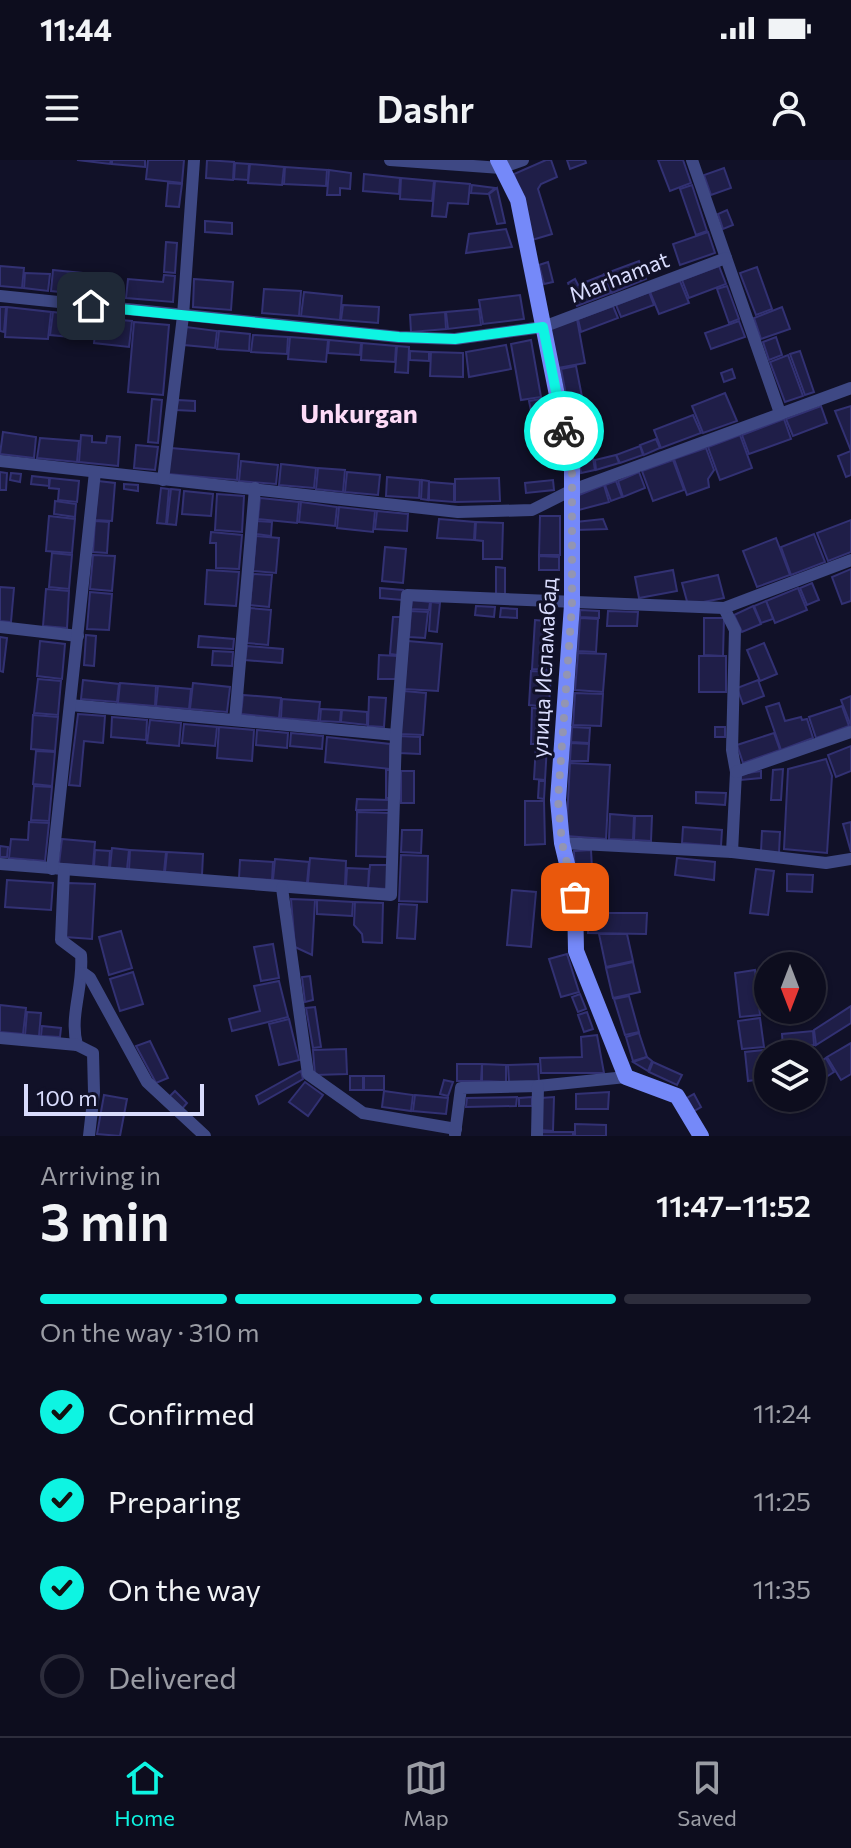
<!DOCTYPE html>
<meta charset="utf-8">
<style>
:root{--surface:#0d0d1e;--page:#1b1b2b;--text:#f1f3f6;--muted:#9a9ca4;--line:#2d2d3c;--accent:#0ef4e2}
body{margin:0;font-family:Commissioner,sans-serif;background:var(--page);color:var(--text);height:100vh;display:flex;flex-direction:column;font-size:30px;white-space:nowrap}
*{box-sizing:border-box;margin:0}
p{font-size:26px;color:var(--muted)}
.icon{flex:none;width:44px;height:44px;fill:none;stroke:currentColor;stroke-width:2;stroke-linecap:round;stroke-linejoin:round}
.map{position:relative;height:976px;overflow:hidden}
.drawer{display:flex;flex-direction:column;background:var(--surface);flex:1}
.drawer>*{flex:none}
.needle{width:52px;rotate:180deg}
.tools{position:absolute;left:754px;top:792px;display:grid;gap:16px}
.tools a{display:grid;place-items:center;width:72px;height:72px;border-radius:50%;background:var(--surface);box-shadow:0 2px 6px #0004,0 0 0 2px var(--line);font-size:40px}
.scale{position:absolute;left:24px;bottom:20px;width:180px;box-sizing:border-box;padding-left:8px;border:4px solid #d9dcfd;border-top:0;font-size:22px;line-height:28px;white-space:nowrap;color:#d9dcfd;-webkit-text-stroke:6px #111128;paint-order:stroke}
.pin{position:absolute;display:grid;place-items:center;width:68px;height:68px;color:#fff;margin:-34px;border-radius:16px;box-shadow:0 4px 12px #0006}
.courier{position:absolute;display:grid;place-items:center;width:80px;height:80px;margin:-40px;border:6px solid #0ef4e2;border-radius:50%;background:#fff;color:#222;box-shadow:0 2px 10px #0007}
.headline em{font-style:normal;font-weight:600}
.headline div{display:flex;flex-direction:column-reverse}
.headline{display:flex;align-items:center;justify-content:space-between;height:136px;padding:0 40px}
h1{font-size:52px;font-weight:600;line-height:60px}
.bar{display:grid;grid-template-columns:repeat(4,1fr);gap:12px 8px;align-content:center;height:96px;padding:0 40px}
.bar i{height:10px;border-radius:6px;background:var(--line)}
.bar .selected{background:var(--accent)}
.bar p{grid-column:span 4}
ol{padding:0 40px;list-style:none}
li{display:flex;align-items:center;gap:24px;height:88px}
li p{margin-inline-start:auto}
li .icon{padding:8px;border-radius:50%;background:var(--accent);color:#111;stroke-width:4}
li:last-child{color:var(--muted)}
li i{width:44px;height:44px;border:4px solid var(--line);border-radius:50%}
.status{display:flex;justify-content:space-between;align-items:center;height:56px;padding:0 40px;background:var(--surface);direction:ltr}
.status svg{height:22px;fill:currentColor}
header{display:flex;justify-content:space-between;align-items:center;height:104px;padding:0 40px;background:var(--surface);font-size:36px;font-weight:600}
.tabs{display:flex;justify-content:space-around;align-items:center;height:112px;border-top:2px solid var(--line);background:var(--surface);font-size:22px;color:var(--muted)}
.tabs a{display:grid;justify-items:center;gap:4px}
.tabs .selected{color:var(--accent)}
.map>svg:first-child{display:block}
.building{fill:#1f1e48;stroke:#323173;stroke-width:2}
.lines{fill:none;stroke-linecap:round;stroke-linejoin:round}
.street{stroke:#3e4884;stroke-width:12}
.secondary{stroke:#7589f9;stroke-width:16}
.done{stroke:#9395b2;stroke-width:8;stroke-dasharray:0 14.4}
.route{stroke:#0ef4e2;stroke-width:10}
.labels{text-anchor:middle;stroke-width:6;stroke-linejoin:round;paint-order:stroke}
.street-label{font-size:22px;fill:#d9dcfd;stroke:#111128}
.quarter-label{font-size:26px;font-weight:bold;fill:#fddbf7;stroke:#111128}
</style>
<div class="status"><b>11:44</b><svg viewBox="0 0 49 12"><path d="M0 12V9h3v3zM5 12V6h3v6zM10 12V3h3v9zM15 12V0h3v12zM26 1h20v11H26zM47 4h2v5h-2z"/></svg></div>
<header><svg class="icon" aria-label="menu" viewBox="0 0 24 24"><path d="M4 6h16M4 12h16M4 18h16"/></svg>Dashr<svg class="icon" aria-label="person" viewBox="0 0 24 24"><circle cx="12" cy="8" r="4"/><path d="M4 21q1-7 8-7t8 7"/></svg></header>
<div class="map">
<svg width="851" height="976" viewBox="0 0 851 976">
<rect width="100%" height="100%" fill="#111128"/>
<g class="building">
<polygon points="77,0 111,0 110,4"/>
<polygon points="112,0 145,0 145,7 112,4"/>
<polygon points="148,0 184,0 182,23 146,19"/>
<polygon points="207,0 234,2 233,20 206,18"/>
<polygon points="546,0 551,0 557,17 541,24 538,29 552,74 532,80 514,14"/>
<polygon points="567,0 585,0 586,3 570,9"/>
<polygon points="658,0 683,0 691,23 670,31"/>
<polygon points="235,3 249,4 248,20 234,19"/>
<polygon points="250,4 284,7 282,25 248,23"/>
<polygon points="285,7 327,10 326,26 284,24"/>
<polygon points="724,8 731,28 711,35 704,15"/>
<polygon points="329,10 351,13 350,29 340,28 340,35 327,35"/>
<polygon points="364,14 400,18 399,34 363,31"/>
<polygon points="401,18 434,21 432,41 400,39"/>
<polygon points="435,21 470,24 468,44 448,43 446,57 432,56"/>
<polygon points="168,23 182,24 179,47 166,46"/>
<polygon points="472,25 495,28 488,34 471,33"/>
<polygon points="692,25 707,71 696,75 680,29"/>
<polygon points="497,28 505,63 497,64 489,34"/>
<polygon points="727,50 733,65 723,69 718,54"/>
<polygon points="205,61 232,63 232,74 205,72"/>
<polygon points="506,69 512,87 466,93 469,74"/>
<polygon points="708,72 715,93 680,105 673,84"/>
<polygon points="166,82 177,83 175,113 164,112"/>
<polygon points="639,101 646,119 612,133 604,114"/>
<polygon points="548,102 553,122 544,124 539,105"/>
<polygon points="0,106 24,108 22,128 0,126"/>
<polygon points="719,106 726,124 689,138 682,120"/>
<polygon points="757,107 772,149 756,155 740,113"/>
<polygon points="53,110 102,115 100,136 51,131"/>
<polygon points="25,113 50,114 48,131 24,128"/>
<polygon points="164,115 175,116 173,142 126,138 128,119 163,122"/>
<polygon points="603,115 611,133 577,146 568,123 575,119 578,125"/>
<polygon points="194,119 233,122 231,150 193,147"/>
<polygon points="680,121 689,143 659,154 650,132"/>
<polygon points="103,125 123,127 123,138 102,136"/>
<polygon points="727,126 739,159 729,163 717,129"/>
<polygon points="264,129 301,131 299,156 262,153"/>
<polygon points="304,132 342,136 340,160 301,156"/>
<polygon points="649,132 654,145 621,157 616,145"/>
<polygon points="520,135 524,159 483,164 479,140"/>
<polygon points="343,145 379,147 378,163 341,160"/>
<polygon points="613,146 618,158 581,172 578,159"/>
<polygon points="0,147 6,147 4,172 0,171"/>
<polygon points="7,147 51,152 48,179 5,177"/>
<polygon points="782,147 790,169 761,179 754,158"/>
<polygon points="479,149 481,165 448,169 446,152"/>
<polygon points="53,152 94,157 91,179 50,175"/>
<polygon points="445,152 446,169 411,172 410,155"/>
<polygon points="97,158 132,161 129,187 94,183"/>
<polygon points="577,159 585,203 558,208 549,168"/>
<polygon points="739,161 745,177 711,189 705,173"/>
<polygon points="134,162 169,165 163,235 128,232"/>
<polygon points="186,167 217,171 215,188 184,185"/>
<polygon points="219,171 250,174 249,191 217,189"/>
<polygon points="253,175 288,177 287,194 251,192"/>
<polygon points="290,177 328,180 326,202 288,199"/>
<polygon points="776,177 782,195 769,200 763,182"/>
<polygon points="329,180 361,183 360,195 328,193"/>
<polygon points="531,180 541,237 521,240 511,184"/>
<polygon points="362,183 396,186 395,202 361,200"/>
<polygon points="506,185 511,209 469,217 466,192"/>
<polygon points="397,186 409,187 408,213 395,212"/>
<polygon points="410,191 429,192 429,201 410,200"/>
<polygon points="800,191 814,232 805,235 790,194"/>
<polygon points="431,192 463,193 463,217 430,216"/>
<polygon points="788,195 803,236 785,242 770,202"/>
<polygon points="576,206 583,242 568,245 561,209"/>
<polygon points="732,209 735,218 724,222 721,213"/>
<polygon points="725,233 737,261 703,273 692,246"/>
<polygon points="152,239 162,240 158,283 148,282"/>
<polygon points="541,239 549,278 537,280 529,241"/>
<polygon points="178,240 195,241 195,251 176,250"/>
<polygon points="584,243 589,273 574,275 568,246"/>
<polygon points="821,246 827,263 793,276 786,259"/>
<polygon points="851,246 851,315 846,317 838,296 851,291 835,251"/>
<polygon points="693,255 701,273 661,288 654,270"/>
<polygon points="784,259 791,279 749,294 742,275"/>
<polygon points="3,272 36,277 34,298 0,294"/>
<polygon points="589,274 595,310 581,313 574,277"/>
<polygon points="81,275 92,276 92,282 106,283 107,276 120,277 118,306 79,302"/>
<polygon points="740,275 752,308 720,320 708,287"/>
<polygon points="40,278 79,281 77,302 37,298"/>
<polygon points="656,279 660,288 644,295 640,285"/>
<polygon points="549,280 551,298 540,299 538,281"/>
<polygon points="136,285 158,287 155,310 134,308"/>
<polygon points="640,286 643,295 620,303 616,295"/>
<polygon points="171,288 239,294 237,320 168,314"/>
<polygon points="706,288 714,310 708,319 709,327 687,335 674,299"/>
<polygon points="616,295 619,303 596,310 595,300"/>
<polygon points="673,300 684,330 653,341 642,311"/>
<polygon points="241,301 278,305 276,324 239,321"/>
<polygon points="281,304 316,308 314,328 279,325"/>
<polygon points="318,308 345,310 343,332 316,329"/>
<polygon points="0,312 7,313 6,330 0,330"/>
<polygon points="347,312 380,315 378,335 345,332"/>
<polygon points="639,312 645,328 623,337 618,321"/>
<polygon points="11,313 21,314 20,322 10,320"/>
<polygon points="32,316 49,318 49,326 31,324"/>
<polygon points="387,317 420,320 419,338 386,336"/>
<polygon points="50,318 79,321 77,342 58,340 59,329 49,328"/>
<polygon points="499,318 500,341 455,342 455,319"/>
<polygon points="422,320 429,321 428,340 421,339"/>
<polygon points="553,320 554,330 526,333 525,323"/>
<polygon points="98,321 115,323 112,361 95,360"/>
<polygon points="616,321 622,337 611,341 605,325"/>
<polygon points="429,322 454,324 454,342 429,340"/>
<polygon points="124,324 138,325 138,331 124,329"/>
<polygon points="604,325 609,342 575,351 574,337"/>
<polygon points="161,328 169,329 166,364 157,363"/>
<polygon points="171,329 180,330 176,365 167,364"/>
<polygon points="184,331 213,334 211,356 182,354"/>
<polygon points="217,334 244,336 242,372 215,370"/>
<polygon points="260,338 299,342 297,363 258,359"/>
<polygon points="55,341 76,344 75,357 54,354"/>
<polygon points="301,342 337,347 335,366 299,362"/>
<polygon points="339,347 375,351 373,372 337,368"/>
<polygon points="377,351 408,354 407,371 375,369"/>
<polygon points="49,356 75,359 72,393 46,391"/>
<polygon points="540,356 560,356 560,395 539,395"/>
<polygon points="439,359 475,362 474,380 437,378"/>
<polygon points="603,359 607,369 576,370 576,362"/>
<polygon points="851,360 851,392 828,401 817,373"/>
<polygon points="95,361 109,362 107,393 93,392"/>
<polygon points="257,361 272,362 271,376 256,374"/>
<polygon points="476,362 503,363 502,399 483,399 483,381 475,380"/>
<polygon points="211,372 242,375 239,409 216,408 216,383 210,383"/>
<polygon points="814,374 825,402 791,415 781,387"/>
<polygon points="256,376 279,378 276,413 253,411"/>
<polygon points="776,378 790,415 757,427 743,391"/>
<polygon points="385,387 406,389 403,423 382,421"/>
<polygon points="52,393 72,395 69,429 49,427"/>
<polygon points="93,395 115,396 112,431 90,429"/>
<polygon points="539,396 559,397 559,410 539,410"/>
<polygon points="496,407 505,408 505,441 496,440"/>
<polygon points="851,409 851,441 842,444 832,417"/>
<polygon points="207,410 239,412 236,446 205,444"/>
<polygon points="673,410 677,431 639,438 635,417"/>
<polygon points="253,414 272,415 269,447 250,445"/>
<polygon points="718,415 724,438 688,445 682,423"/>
<polygon points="812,423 819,440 807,445 800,428"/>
<polygon points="0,427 14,428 11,462 0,461"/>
<polygon points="380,428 403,430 402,440 380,438"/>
<polygon points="798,428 807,450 775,463 766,441"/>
<polygon points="46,429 69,431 67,468 43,466"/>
<polygon points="90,432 112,434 109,470 87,469"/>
<polygon points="412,440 430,442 429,450 411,449"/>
<polygon points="766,441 773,459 761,463 754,446"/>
<polygon points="431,442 440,443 437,472 429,471"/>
<polygon points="476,446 495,447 494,457 475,455"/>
<polygon points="753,446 761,464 742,472 734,455"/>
<polygon points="250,448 271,450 268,485 247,483"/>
<polygon points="501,448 517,449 517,458 500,457"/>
<polygon points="580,450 599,451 599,458 580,457"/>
<polygon points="411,451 428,452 425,478 409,477"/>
<polygon points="608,451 638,452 637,466 607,466"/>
<polygon points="393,457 401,457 398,495 390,494"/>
<polygon points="580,458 598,459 596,492 578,491"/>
<polygon points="704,458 724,458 723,496 704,495"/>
<polygon points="535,460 555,462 551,510 532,509"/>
<polygon points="86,475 96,476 94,506 84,505"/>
<polygon points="199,476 234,479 233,489 198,487"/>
<polygon points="0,477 7,478 3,512 0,511"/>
<polygon points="40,481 65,484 62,519 37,516"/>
<polygon points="408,481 442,484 438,531 404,529"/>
<polygon points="764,483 777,514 760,521 747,490"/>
<polygon points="247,486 283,489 282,503 245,500"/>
<polygon points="213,491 233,492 232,506 212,505"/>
<polygon points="578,493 606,494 603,532 575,530"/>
<polygon points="379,495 398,496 396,519 378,519"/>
<rect x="699" y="496" width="27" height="36"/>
<polygon points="531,511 551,512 549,547 529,545"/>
<polygon points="38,519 61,521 58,555 34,553"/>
<polygon points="83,520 119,524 117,542 81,539"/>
<polygon points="758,520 764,536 743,544 737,528"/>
<polygon points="120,523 156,526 155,546 118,543"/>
<polygon points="193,523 230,527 227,552 190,549"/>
<polygon points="158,526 191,529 189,549 156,546"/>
<polygon points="404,531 426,533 423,575 400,574"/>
<polygon points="575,533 603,534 601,566 573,565"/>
<polygon points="243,535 281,538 279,558 241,554"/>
<polygon points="851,536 851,566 841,540"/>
<polygon points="369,537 386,538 384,567 368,566"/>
<polygon points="282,539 320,542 318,561 281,558"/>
<polygon points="779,543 785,561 801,557 802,560 807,559 813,578 781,590 766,547"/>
<polygon points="842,546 849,566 816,578 809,557"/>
<polygon points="532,548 549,549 547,584 531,584"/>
<polygon points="321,549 341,550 340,562 320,561"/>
<polygon points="342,550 367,552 367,565 341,562"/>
<polygon points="78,554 105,556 103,583 84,581 80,626 69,625"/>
<polygon points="33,555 58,557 55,591 31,589"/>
<polygon points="112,557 147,560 146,580 111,577"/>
<polygon points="150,560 181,563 179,586 147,583"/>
<polygon points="184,564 217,567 215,586 182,583"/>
<polygon points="219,567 254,570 252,601 217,598"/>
<polygon points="572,567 590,568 589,583 571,582"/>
<rect x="715" y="567" width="10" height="10"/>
<polygon points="257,570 288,573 287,588 256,585"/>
<polygon points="291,573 323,576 322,589 290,586"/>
<polygon points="774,573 780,590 743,603 737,585"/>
<polygon points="399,576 420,577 420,594 399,593"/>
<polygon points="327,577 390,584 390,609 325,602"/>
<polygon points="571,583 589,584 588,601 570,601"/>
<polygon points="536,585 547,585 545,620 534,619"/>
<polygon points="851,586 851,611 836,617 828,595"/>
<polygon points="36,591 55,592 52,626 33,624"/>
<polygon points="826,599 832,616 827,693 784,689 788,609"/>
<polygon points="570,603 610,605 606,679 566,676"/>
<polygon points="783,609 781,640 771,640 773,610"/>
<polygon points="386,610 390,610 389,638 386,638"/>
<rect x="401" y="611" width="13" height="32"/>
<polygon points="761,611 761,618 741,620 741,614"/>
<polygon points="539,621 545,621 544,639 538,638"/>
<polygon points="34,626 52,627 49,661 31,660"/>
<polygon points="696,632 726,633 725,645 696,643"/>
<polygon points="357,639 389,640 389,650 356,650"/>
<polygon points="525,641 544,641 545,684 525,685"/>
<polygon points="357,652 389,653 388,697 356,696"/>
<polygon points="610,654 634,656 633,680 609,679"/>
<polygon points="635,656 652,656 651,681 634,680"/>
<polygon points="29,662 49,663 45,701 9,698 11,679 28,680"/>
<polygon points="851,662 851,692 843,664"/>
<polygon points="683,667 722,670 721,686 682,683"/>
<polygon points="402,670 422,670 421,693 401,692"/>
<polygon points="762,671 780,672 779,693 761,691"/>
<polygon points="62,679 95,682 93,706 59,704"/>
<polygon points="0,686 8,687 7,697 0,697"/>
<polygon points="112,688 129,690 127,709 110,708"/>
<polygon points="95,690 110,691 109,708 94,706"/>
<polygon points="130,690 166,692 164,712 129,710"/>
<polygon points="591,690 593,727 575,728 574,691"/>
<polygon points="167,692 203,694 202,715 165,712"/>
<polygon points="401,695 428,696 427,742 399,741"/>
<polygon points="310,698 346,701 345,726 308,723"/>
<polygon points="677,698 715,702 714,720 675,715"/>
<polygon points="275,699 309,702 307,723 273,720"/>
<polygon points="240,700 273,702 272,720 239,718"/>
<polygon points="370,705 388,705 387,729 368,728"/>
<polygon points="347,708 369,709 368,728 346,726"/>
<polygon points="756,709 774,711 768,755 750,753"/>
<polygon points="787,714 813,715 812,732 787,731"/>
<polygon points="7,720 53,723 51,750 5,747"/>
<polygon points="68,723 95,724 92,779 65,777"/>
<polygon points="512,730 536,732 531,787 507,785"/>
<rect x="547" y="731" width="20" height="6"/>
<polygon points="291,739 315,740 312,795 295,787"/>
<polygon points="317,740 353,742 352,756 317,754"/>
<polygon points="355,742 383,743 382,783 363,782 362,774 354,765"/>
<polygon points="399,744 417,745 415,779 397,778"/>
<polygon points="589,753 647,753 646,774 588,773"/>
<polygon points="121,771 132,808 109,815 99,777"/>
<polygon points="599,774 627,774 633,801 606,807"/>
<polygon points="273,784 279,818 261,821 254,787"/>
<polygon points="567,794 579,832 561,837 549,799"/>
<polygon points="633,802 640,832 613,838 606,808"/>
<polygon points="755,810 760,855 740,857 735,813"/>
<polygon points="133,812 143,844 120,851 110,819"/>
<polygon points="310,816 313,840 305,842 302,817"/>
<polygon points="279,821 288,857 232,871 229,859 260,851 254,826"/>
<polygon points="580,834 586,849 578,852 572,837"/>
<polygon points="629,836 639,872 625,875 614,839"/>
<polygon points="0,845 26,848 23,874 0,872"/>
<polygon points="851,846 851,863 816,885 814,870"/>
<polygon points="315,847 321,887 313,888 306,848"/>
<polygon points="27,852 41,853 39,876 25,875"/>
<polygon points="587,852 593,869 584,872 578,855"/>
<polygon points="760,858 764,887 742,889 738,861"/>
<polygon points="289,859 299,900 279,905 269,864"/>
<polygon points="42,866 61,868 60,877 41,876"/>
<polygon points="813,871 814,885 783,888 782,874"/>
<polygon points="639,873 647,897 633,901 626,877"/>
<polygon points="597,875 604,913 541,913 540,898 582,897 581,877"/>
<polygon points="150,881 168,918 156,923 136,886"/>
<polygon points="851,883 851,914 841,920 827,897"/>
<polygon points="346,889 347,914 315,915 313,890"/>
<polygon points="764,890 768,918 748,921 745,892"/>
<polygon points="647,897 652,901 648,911 633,902"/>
<polygon points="826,898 834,912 812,926 812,907"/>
<polygon points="653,902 682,915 677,925 649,912"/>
<polygon points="457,904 482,904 481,921 457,921"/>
<polygon points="482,904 506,905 506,922 482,921"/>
<polygon points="538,904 539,922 509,922 508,905"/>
<polygon points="301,911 303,919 259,944 256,936"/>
<rect x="350" y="916" width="13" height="14"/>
<rect x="364" y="916" width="20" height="14"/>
<polygon points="444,920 453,922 448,936 440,934"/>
<polygon points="305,922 323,935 308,956 289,942"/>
<polygon points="175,931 187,943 181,950 168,938"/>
<polygon points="384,931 413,935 411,951 382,947"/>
<polygon points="609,932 608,949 576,949 576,934"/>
<polygon points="694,934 701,947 694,951 687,938"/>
<polygon points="104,935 127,939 120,976 97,974"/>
<polygon points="415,935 448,938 446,954 413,951"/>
<polygon points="517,937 516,946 466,947 467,938"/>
<polygon points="532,937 532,946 519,946 519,938"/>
<polygon points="554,937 553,971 540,970 541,938"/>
<polygon points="575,964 606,965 606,976 575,976"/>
<rect x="540" y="972" width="33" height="4"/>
</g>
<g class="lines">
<g class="street">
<polyline points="390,0 501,8 523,0"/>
<polyline points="692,0 780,253"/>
<polyline points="0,136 399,177 455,179 543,167 726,98"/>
<polyline points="0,301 458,352 532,350 570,331 851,228"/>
<polyline points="163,320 183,156 194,0"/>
<polyline points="724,448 735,470 732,590 736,612 732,692"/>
<polyline points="0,467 78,476"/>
<polyline points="70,545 396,575"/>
<polyline points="235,560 255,328"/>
<polyline points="736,612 851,572"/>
<polyline points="562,683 732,692 826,703 851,699"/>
<polyline points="0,704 391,735 396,575 407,435 724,448 851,400"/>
<polyline points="52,709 95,312"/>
<path d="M64 710 61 780 81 795C84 826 69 856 77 885L93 893 94 932 89 976"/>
<polyline points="282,728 308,914 363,953 456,969"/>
<polyline points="83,813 90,818 147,922 205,976"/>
<polyline points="0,878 77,885"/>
<polyline points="455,974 461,928 538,926 626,917"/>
<polyline points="537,976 538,926"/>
</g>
<polyline class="secondary" points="498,0 518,40 572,310 572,445 558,640 562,683 575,737 576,791 626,917 677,936 701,976"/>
</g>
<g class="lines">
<polyline class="done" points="564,271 572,310 572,445 558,640 562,683 575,737"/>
<polyline class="route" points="91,146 399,177 455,179 543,167 564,271"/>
</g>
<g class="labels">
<g class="street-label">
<text transform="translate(619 117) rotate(-21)" y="8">Marhamat</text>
<text transform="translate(544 508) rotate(-87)" y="8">улица Исламабад</text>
</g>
<g class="quarter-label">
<text x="359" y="263">Unkurgan</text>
</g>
</g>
</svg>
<div class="tools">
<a><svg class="needle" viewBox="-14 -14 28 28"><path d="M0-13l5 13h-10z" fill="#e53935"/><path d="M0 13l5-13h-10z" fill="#9a9ca4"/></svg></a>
<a><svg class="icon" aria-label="layers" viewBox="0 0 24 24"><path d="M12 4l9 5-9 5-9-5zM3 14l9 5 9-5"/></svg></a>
</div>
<div class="scale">100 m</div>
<div class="pin" style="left:575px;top:737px;background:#ea580c"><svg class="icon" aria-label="bag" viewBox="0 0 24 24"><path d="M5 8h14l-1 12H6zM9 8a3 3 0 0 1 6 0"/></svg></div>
<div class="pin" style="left:91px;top:146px;background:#1f2937"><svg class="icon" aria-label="home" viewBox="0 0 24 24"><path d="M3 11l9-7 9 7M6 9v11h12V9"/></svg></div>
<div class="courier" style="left:564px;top:271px"><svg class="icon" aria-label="bike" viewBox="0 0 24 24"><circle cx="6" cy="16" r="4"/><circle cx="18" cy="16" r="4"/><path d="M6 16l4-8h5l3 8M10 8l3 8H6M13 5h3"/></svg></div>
</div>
<section class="drawer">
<div class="headline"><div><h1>3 min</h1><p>Arriving in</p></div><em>11:47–11:52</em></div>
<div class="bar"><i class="selected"></i><i class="selected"></i><i class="selected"></i><i></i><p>On the way · 310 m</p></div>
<ol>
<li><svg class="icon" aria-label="check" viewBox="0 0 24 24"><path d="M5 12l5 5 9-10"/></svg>Confirmed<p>11:24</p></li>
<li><svg class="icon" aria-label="check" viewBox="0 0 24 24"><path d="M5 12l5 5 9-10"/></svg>Preparing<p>11:25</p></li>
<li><svg class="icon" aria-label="check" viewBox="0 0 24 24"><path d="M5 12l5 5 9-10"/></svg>On the way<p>11:35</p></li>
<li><i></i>Delivered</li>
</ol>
</section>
<nav class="tabs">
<a class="selected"><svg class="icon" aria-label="home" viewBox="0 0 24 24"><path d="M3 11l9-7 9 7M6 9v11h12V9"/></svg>Home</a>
<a><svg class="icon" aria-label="map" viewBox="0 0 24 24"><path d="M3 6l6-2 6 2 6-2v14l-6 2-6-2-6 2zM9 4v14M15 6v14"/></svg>Map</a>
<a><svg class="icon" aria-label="saved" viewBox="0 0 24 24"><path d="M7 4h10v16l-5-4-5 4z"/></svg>Saved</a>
</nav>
